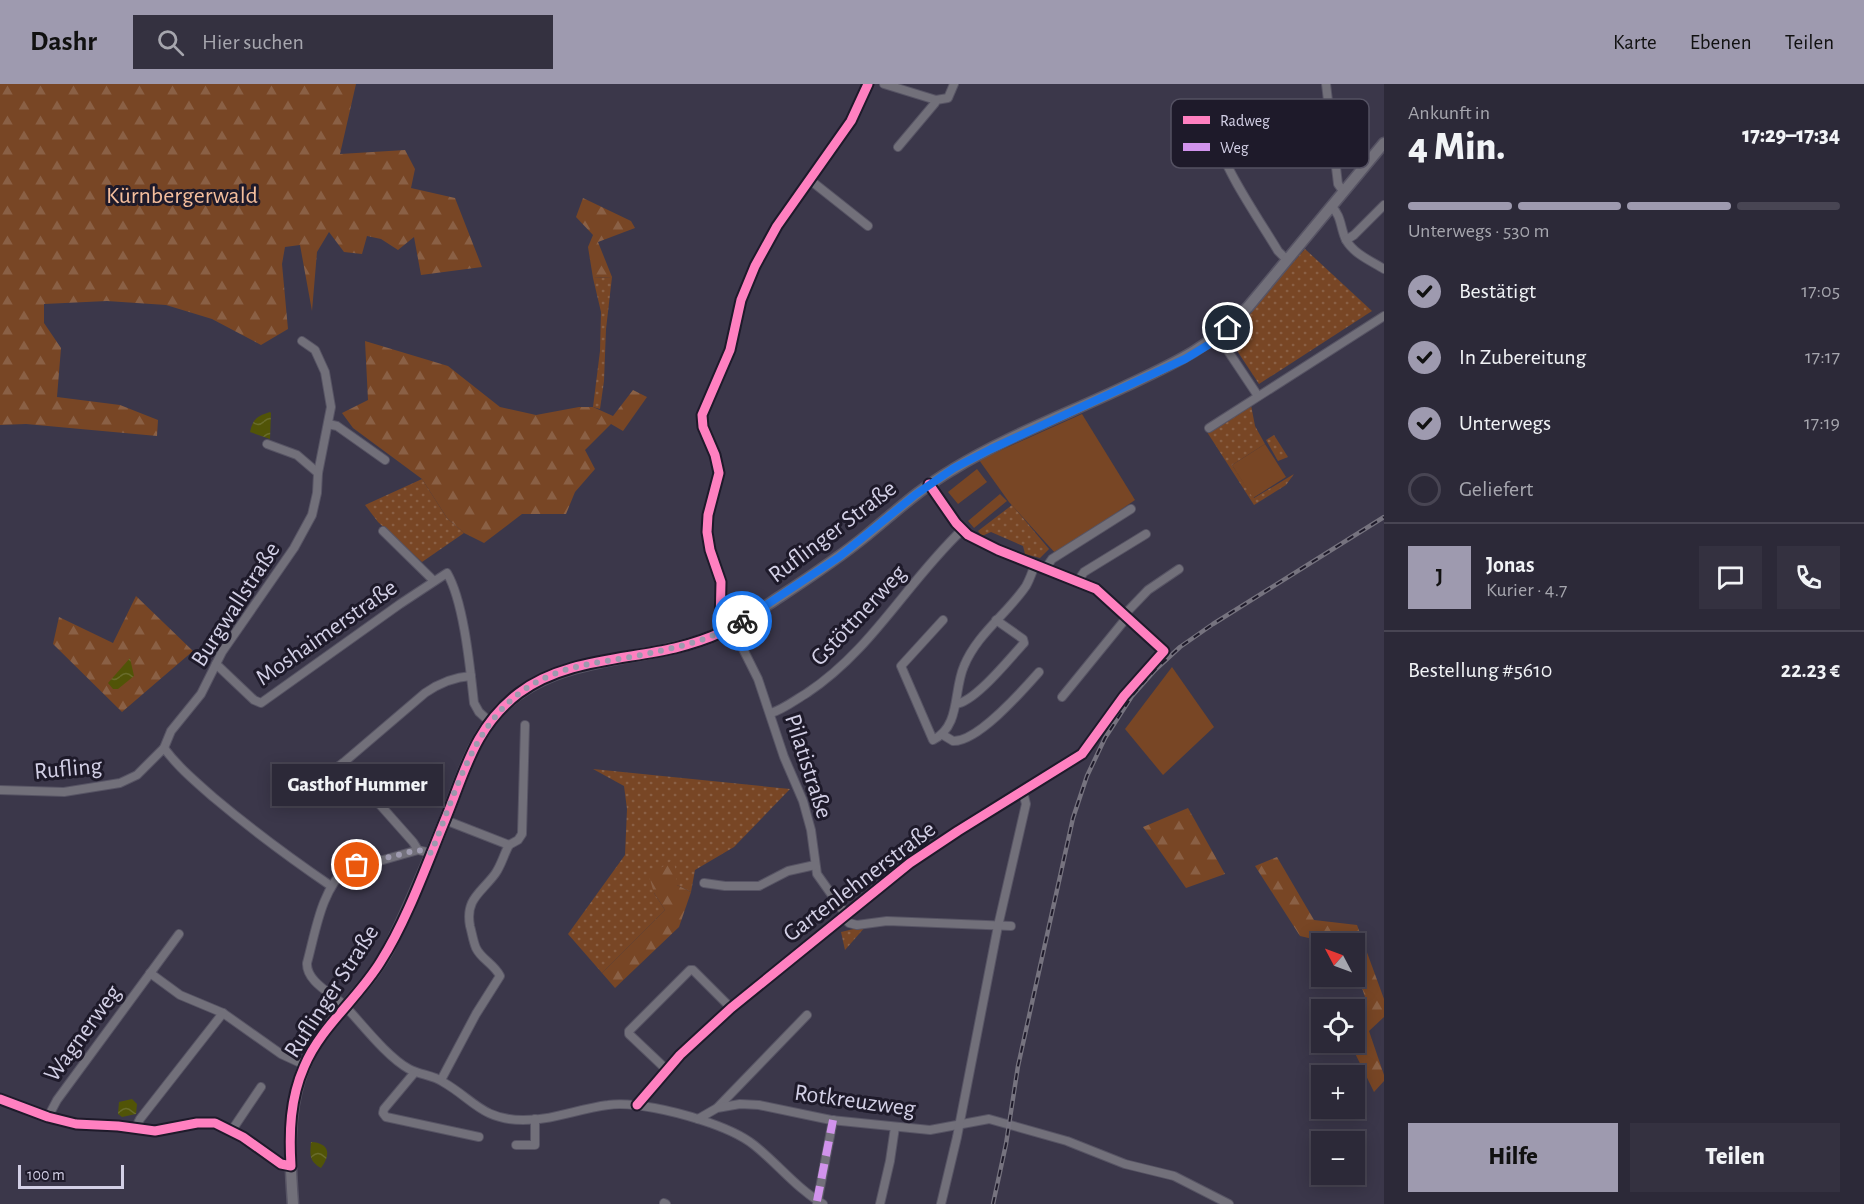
<!DOCTYPE html>
<html lang="de">
<meta charset="utf-8">
<style>
:root{--surface:#2c2938;--page:#343140;--text:#f1f3f6;--muted:#a6a6ae;--line:#484553;--accent:#9e9aaf}
body{margin:0;font-family:"Alegreya Sans",sans-serif;background:var(--page);color:var(--text);height:100vh;display:flex;flex-direction:column;font-size:22px;white-space:nowrap}
*{box-sizing:border-box;margin:0}
p{font-size:20px;color:var(--muted)}
.icon{flex:none;width:33px;height:33px;fill:none;stroke:currentColor;stroke-width:2;stroke-linecap:round;stroke-linejoin:round}
.map{position:relative;flex:1;overflow:hidden}
.drawer{display:flex;flex-direction:column;background:var(--surface);width:480px}
.drawer>*{flex:none}
.needle{width:39px;rotate:311deg}
.buttons{position:absolute;left:1311px;top:849px;display:grid;gap:12px}
.buttons a{display:grid;place-items:center;width:54px;height:54px;border-radius:0px;background:var(--surface);box-shadow:0 3px 15px #0003,0 0 0 2px var(--line);font-size:30px}
.scale{position:absolute;left:18px;bottom:15px;width:106px;box-sizing:border-box;padding-left:6px;border:3px solid #d3d0e6;border-top:0;font-size:16px;line-height:21px;white-space:nowrap;color:#d3d0e6;-webkit-text-stroke:4px #1e1a2a;paint-order:stroke}
.pin{position:absolute;display:grid;place-items:center;width:51px;height:51px;color:#fff;margin:-26px;border:3px solid #fff;border-radius:50%;box-shadow:0 2px 6px #0007}
.courier{position:absolute;display:grid;place-items:center;width:60px;height:60px;margin:-30px;border:4px solid #1a73e8;border-radius:50%;background:#fff;color:#222;box-shadow:0 2px 8px #0007}
.bubble{position:absolute;height:42px;border-radius:0px;background:var(--surface);box-shadow:0 3px 15px #0003,0 0 0 2px var(--line);font-size:20px;font-weight:800;line-height:42px;text-align:center}
.headline em{font-style:normal;font-weight:800}
.headline div{display:flex;flex-direction:column-reverse}
.headline{display:flex;align-items:center;justify-content:space-between;height:102px;padding:0 24px}
h1{font-size:39px;font-weight:800;line-height:45px}
.bar{display:grid;grid-template-columns:repeat(4,1fr);gap:9px 6px;align-content:center;height:72px;padding:0 24px}
.bar i{height:8px;border-radius:4px;background:var(--line)}
.bar .selected{background:var(--accent)}
.bar p{grid-column:span 4}
.line{display:flex;align-items:center;gap:15px;padding:0 24px;border-top:2px solid var(--line)}
.line div{flex:1}
.round{display:grid;place-items:center;flex:none;width:63px;height:63px;border-radius:0px;background:var(--page)}
ol{padding:0 24px;list-style:none}
li{display:flex;align-items:center;gap:18px;height:66px}
li p{margin-inline-start:auto}
li .icon{padding:6px;border-radius:50%;background:var(--accent);color:#111;stroke-width:4}
li:last-child{color:var(--muted)}
li i{width:33px;height:33px;border:3px solid var(--line);border-radius:50%}
.cta{display:flex;gap:12px;margin-top:auto;padding:12px 24px}
.cta a{flex:1;height:69px;border-radius:0px;background:var(--accent);color:#111;font-size:24px;font-weight:800;line-height:69px;text-align:center}
.cta a+a{background:var(--page);color:var(--text)}
header{display:flex;align-items:center;gap:36px;box-sizing:border-box;height:84px;padding:0 30px;background:var(--accent);color:#111}
header strong{font-size:28px}
nav{display:flex;gap:33px;margin-inline-start:auto;font-size:21px}
.search{width:420px;height:54px;background:var(--page);display:flex;align-items:center;gap:15px;box-sizing:border-box;padding:0 21px;border-radius:0px;color:var(--muted);font-size:22px}
main{display:flex;flex:1;min-height:0}
.map>svg:first-child{display:block}
.grass{fill:url(#grass-dots)}
.forest{fill:url(#forest-firs)}
.pitch{fill:#784625}
.water{fill:url(#water-waves)}
.lines{fill:none;stroke-linecap:round;stroke-linejoin:round}
.minor-casing{stroke:#575464;stroke-width:10}
.tertiary-casing{stroke:#575464;stroke-width:13}
.minor{stroke:#72707a;stroke-width:8}
.tertiary{stroke:#72707a;stroke-width:10}
.rail-casing{stroke:#76737f;stroke-width:4.5}
.rail{stroke:#1e1a2a;stroke-width:2;stroke-dasharray:7;stroke-linecap:butt}
.quiet{stroke:#d193ec;stroke-width:8;stroke-dasharray:15 8;stroke-linecap:butt}
.cycleway-casing{stroke:#1e1a2a;stroke-width:13}
.cycleway{stroke:#ff80c0;stroke-width:9}
.done{stroke:#9e9aaf;stroke-width:6;stroke-dasharray:0 10.8}
.route{stroke:#1a73e8;stroke-width:8}
.labels{text-anchor:middle;stroke-width:6;stroke-linejoin:round;paint-order:stroke}
.park-label{font-size:24px;fill:#f4be9d;stroke:#1e1a2a}
.street-label{font-size:24px;fill:#d3d0e6;stroke:#1e1a2a}
.key{fill:#1e1a2a;stroke:#545162;stroke-width:1.5}
.key-label{font-size:16px;fill:#d3d0e6}
</style>
<header>
<strong>Dashr</strong>
<div class="search"><svg class="icon" aria-label="search" viewBox="0 0 24 24"><circle cx="10" cy="10" r="6"/><path d="M15 15l6 6"/></svg>Hier suchen</div>
<nav><a>Karte</a><a>Ebenen</a><a>Teilen</a></nav>
</header>
<main>
<div class="map">
<svg width="1384" height="1120" viewBox="0 0 1384 1120">
<defs>
<pattern id="grass-dots" width="8" height="8" patternUnits="userSpaceOnUse" patternTransform="scale(1.5)"><rect width="8" height="8" fill="#784625"/><path d="M2 2h.1M6 6h.1" fill="none" stroke="#8a6045" stroke-width="1.8" stroke-linecap="round"/></pattern>
<pattern id="forest-firs" width="22" height="20" patternUnits="userSpaceOnUse" patternTransform="scale(1.5)"><rect width="22" height="20" fill="#784625"/><path d="M5 1l3.5 6h-7zM16 11l3.5 6h-7z" fill="#8a6045"/></pattern>
<pattern id="water-waves" width="16" height="10" patternUnits="userSpaceOnUse" patternTransform="scale(1.5)"><rect width="16" height="10" fill="#515407"/><path d="M0 5q4-4 8 0t8 0" fill="none" stroke="#696c2b"/></pattern>
</defs>
<rect width="100%" height="100%" fill="#3b374a"/>
<g class="grass">
<polygon points="1305,165 1372,227 1259,300 1228,253"/>
<polygon points="612,193 606,245 604,297 600,325 593,323 600,267 601,228 593,194"/>
<polygon points="1251,321 1255,342 1265,360 1232,381 1254,414 1294,390 1286,401 1254,421 1207,348"/>
<polygon points="1274,351 1288,373 1278,377 1266,356"/>
<polygon points="422,395 447,434 464,449 422,478 378,438 365,421"/>
<polygon points="1012,421 1049,465 1040,474 1025,470 1023,462 991,448 982,452 978,447"/>
<polygon points="593,685 790,705 734,763 695,786 691,808 677,801 654,809 665,826 602,889 568,850 625,771 627,725 624,702"/>
<polygon points="866,842 845,866 841,848"/>
</g>
<g class="forest">
<polygon points="0,0 356,0 340,70 405,66 415,85 411,104 455,114 482,183 421,191 414,153 398,166 381,155 367,152 362,170 344,168 329,148 317,168 312,227 300,161 285,163 282,180 288,245 261,261 212,235 166,221 107,217 44,220 44,239 61,264 57,313 120,321 158,336 157,352 26,340 0,341"/>
<polygon points="583,114 631,137 635,144 598,158 612,193 593,194 588,163 593,151 576,133"/>
<polygon points="365,257 448,282 500,323 536,331 579,323 593,323 613,332 633,306 647,313 623,347 611,340 585,366 595,385 575,408 566,430 522,430 484,459 464,449 447,434 422,395 353,344 342,329 368,316"/>
<polygon points="136,512 193,567 122,628 53,560 59,533 113,559"/>
<polygon points="1188,724 1225,790 1186,804 1143,743"/>
<polygon points="1277,773 1314,836 1357,841 1384,915 1384,933 1369,947 1384,991 1384,997 1374,1008 1350,959 1354,958 1354,926 1345,925 1365,913 1355,883 1354,860 1330,859 1300,852 1255,782"/>
<polygon points="674,775 677,801 691,808 679,843 615,904 602,889 665,826 654,809 649,792"/>
</g>
<g class="pitch">
<polygon points="1082,330 1135,416 1056,470 1009,418 979,376"/>
<polygon points="1265,360 1286,393 1253,414 1232,381"/>
<polygon points="977,385 987,398 958,420 948,408"/>
<polygon points="1000,410 1007,417 974,444 968,437"/>
<polygon points="1172,583 1214,643 1163,691 1125,645"/>
</g>
<g class="water">
<path d="M270 328 271 329 270 355 250 348C253 335 257 332 270 328Z"/>
<polygon points="130,574 134,592 118,605 113,605 108,599"/>
<polygon points="132,1015 137,1020 136,1030 122,1033 118,1030 119,1018"/>
<path d="M311 1058C330 1059 331 1071 321 1084 309 1077 310 1071 311 1058Z"/>
</g>
<g class="lines">
<defs>
<g id="minor">
<polyline points="884,0 936,16 948,14 954,0"/>
<polyline points="1326,0 1338,100 1343,107"/>
<polyline points="898,63 935,19 936,16"/>
<polyline points="810,96 868,142"/>
<path d="M1331 122C1342 132 1340 144 1346 156 1354 170 1371 177 1384 185"/>
<polyline points="784,132 845,47 857,26 868,0"/>
<polyline points="1346,156 1354,151 1384,121"/>
<path d="M1287 176 1278 167C1269 151 1221 80 1223 67L1329 28"/>
<polyline points="1218,252 1258,312"/>
<polyline points="328,340 337,342 385,376"/>
<polyline points="1209,344 1384,232"/>
<polyline points="267,360 297,371 318,389"/>
<polyline points="383,447 434,497"/>
<polyline points="1045,485 1052,475 1131,425"/>
<polyline points="1077,498 1084,488 1146,450"/>
<polyline points="1125,530 1148,506 1179,485"/>
<path d="M943 536 901 582 933 656C961 642 953 607 964 582 977 550 1007 530 1026 502 1030 495 1032 488 1035 481"/>
<polyline points="732,543 758,595 784,673 803,717 811,746 817,790 846,831"/>
<path d="M216 580 254 616 261 619 400 520 447 489C464 518 470 584 474 619L479 628 490 638"/>
<polyline points="1062,613 1128,532"/>
<path d="M956 620C975 618 1010 574 1024 559L1023 555 996 536"/>
<path d="M771 629C784 625 795 616 807 609 872 566 907 498 962 446"/>
<path d="M943 651 953 657C978 658 1023 606 1039 588"/>
<polyline points="164,664 171,647 201,610 222,568 294,464 312,431 317,409 318,389 331,323 325,288 315,266 302,257"/>
<polyline points="343,679 413,758 418,766 431,769"/>
<path d="M314 700 343 679 425 609C438 600 455 593 471 592"/>
<path d="M0 706 64 708 120 699 137 691 164 664C178 683 195 697 213 713 251 745 290 774 331 802"/>
<polyline points="509,761 518,756 522,750 525,641"/>
<path d="M418 766 383 776 348 782C321 806 316 846 307 879 306 898 333 910 345 922 362 940 387 973 409 985 420 991 433 991 443 998 473 1015 482 1036 523 1036 555 1036 577 1025 608 1021 632 1017 677 1028 701 1036 720 1042 739 1049 754 1061 778 1080 796 1104 823 1120"/>
<polyline points="704,799 725,802 759,802 788,787 815,781"/>
<polyline points="843,833 849,839 857,841 887,837 1011,842"/>
<polyline points="150,889 180,911 223,929 281,970 305,981"/>
<polyline points="667,986 629,950 629,947 690,886 693,886 731,924"/>
<polyline points="415,988 384,1025 383,1029 386,1033 479,1053"/>
<path d="M441 996 476 930 500 892C494 880 481 875 476 864 473 857 472 849 470 842 465 815 481 809 495 790 501 782 504 770 509 761L445 736"/>
<polyline points="0,1015 48,1033 76,1040 118,1042 155,1047 197,1039 215,1039 243,1053 281,1080 291,1082"/>
<polyline points="637,1021 680,971 731,924 910,779 958,747 1082,670 1124,612 1164,567 1096,505 998,466 968,451 956,439 929,400"/>
<polyline points="718,1023 807,931"/>
<polyline points="48,1033 57,1016 179,850"/>
<polyline points="698,1035 717,1024 740,1020 759,1021 831,1036 930,1046 989,1035 1067,1057 1125,1080 1174,1092 1229,1120"/>
<polyline points="135,1045 140,1035 223,929"/>
<polyline points="232,1046 261,1003"/>
<polyline points="516,1061 535,1061 535,1035"/>
<polyline points="664,1119 666,1120"/>
<polyline points="817,1120 833,1036"/>
<polyline points="880,1120 890,1077 895,1043"/>
<polyline points="941,1120 957,1053 998,842 1026,720 1023,708"/>
</g>
<path id="tertiary" d="M293 1120C289 1062 285 999 323 950 344 922 371 897 388 866 409 824 427 780 445 736 461 697 471 655 502 624 561 566 650 581 720 549 742 539 761 525 781 512 810 493 840 473 867 451 895 428 921 404 952 386 1005 353 1067 330 1124 303 1173 280 1210 264 1248 223L1384 59"/>
</defs>
<use href="#minor" class="minor-casing"/>
<use href="#tertiary" class="tertiary-casing"/>
<use href="#minor" class="minor"/>
<use href="#tertiary" class="tertiary"/>
<defs>
<polyline id="rail" points="993,1120 1006,1060 1018,982 1073,734 1087,692 1105,654 1132,612 1155,586 1180,563 1213,540 1384,433"/>
</defs>
<use href="#rail" class="rail-casing"/>
<use href="#rail" class="rail"/>
<polyline class="quiet" points="817,1117 833,1036"/>
<defs>
<g id="cycleway">
<path d="M0 1015 48 1033 76 1040 118 1042 155 1047 197 1039H215L243 1053 281 1080 291 1082C289 1048 290 1015 304 983 321 942 358 915 381 877 407 836 426 782 445 736 465 688 474 643 519 609 563 576 623 576 675 564 691 560 707 555 722 548L720 541 721 498 710 466 707 448 708 431 719 389 715 371 703 343 702 331 730 266 741 216 755 182 777 142 851 37 868 0"/>
<polyline points="637,1021 680,971 731,924 910,779 958,747 1082,670 1124,612 1164,567 1096,505 998,466 968,451 956,439 929,400"/>
</g>
</defs>
<use href="#cycleway" class="cycleway-casing"/>
<use href="#cycleway" class="cycleway"/>
</g>
<g class="lines">
<path class="done" d="M357 781 418 766 431 769C460 700 476 620 554 590 576 581 601 578 625 574 666 566 706 559 742 537"/>
<polyline class="route" points="742,537 839,473 915,411 954,384 991,365 1185,275 1208,261 1228,244"/>
</g>
<g class="labels">
<g class="park-label">
<text x="182" y="119">Kürnbergerwald</text>
</g>
<g class="street-label">
<text transform="translate(832 447) rotate(-37)" y="8">Ruflinger Straße</text>
<text transform="translate(235 520) rotate(-57)" y="8">Burgwallstraße</text>
<text transform="translate(858 531) rotate(-47)" y="8">Gstöttnerweg</text>
<text transform="translate(326 548) rotate(-35)" y="8">Moshaimerstraße</text>
<text transform="translate(809 682) rotate(72)" y="8">Pilatistraße</text>
<text transform="translate(68 684) rotate(-5)" y="8">Rufling</text>
<text transform="translate(859 797) rotate(-37)" y="8">Gartenlehnerstraße</text>
<text transform="translate(331 907) rotate(-57)" y="8">Ruflinger Straße</text>
<text transform="translate(82 949) rotate(-54)" y="8">Wagnerweg</text>
<text transform="translate(855 1016) rotate(8)" y="8">Rotkreuzweg</text>
</g>
</g>
<rect x="1171" y="15" width="198" height="69" rx="9" class="key"/>
<rect x="1183" y="32" width="27" height="8" fill="#ff80c0"/>
<rect x="1183" y="59" width="27" height="8" fill="#d193ec"/>
<g class="key-label">
<text x="1220" y="42">Radweg</text>
<text x="1220" y="69">Weg</text>
</g>
</svg>
<div class="buttons">
<a><svg class="needle" viewBox="-14 -14 28 28"><path d="M0-13l5 13h-10z" fill="#e53935"/><path d="M0 13l5-13h-10z" fill="#a6a6ae"/></svg></a>
<a><svg class="icon" aria-label="locate" viewBox="0 0 24 24"><circle cx="12" cy="12" r="6"/><path d="M12 2v4M12 18v4M2 12h4M18 12h4"/></svg></a>
<a>+</a>
<a>−</a>
</div>
<div class="scale">100 m</div>
<div class="pin" style="left:357px;top:781px;background:#ea580c"><svg class="icon" aria-label="bag" viewBox="0 0 24 24"><path d="M5 8h14l-1 12H6zM9 8a3 3 0 0 1 6 0"/></svg></div>
<div class="pin" style="left:1228px;top:244px;background:#1f2937"><svg class="icon" aria-label="home" viewBox="0 0 24 24"><path d="M3 11l9-7 9 7M6 9v11h12V9"/></svg></div>
<div class="courier" style="left:742px;top:537px"><svg class="icon" aria-label="bike" viewBox="0 0 24 24"><circle cx="6" cy="16" r="4"/><circle cx="18" cy="16" r="4"/><path d="M6 16l4-8h5l3 8M10 8l3 8H6M13 5h3"/></svg></div>
<div class="bubble" style="left:272px;top:680px;width:171px">Gasthof Hummer</div>
</div>
<section class="drawer">
<div class="headline"><div><h1>4 Min.</h1><p>Ankunft in</p></div><em>17:29–17:34</em></div>
<div class="bar"><i class="selected"></i><i class="selected"></i><i class="selected"></i><i></i><p>Unterwegs · 530 m</p></div>
<ol>
<li><svg class="icon" aria-label="check" viewBox="0 0 24 24"><path d="M5 12l5 5 9-10"/></svg>Bestätigt<p>17:05</p></li>
<li><svg class="icon" aria-label="check" viewBox="0 0 24 24"><path d="M5 12l5 5 9-10"/></svg>In Zubereitung<p>17:17</p></li>
<li><svg class="icon" aria-label="check" viewBox="0 0 24 24"><path d="M5 12l5 5 9-10"/></svg>Unterwegs<p>17:19</p></li>
<li><i></i>Geliefert</li>
</ol>
<div class="line" style="height:108px"><b class="round" style="background:var(--accent);color:#111">J</b><div><b>Jonas</b><p>Kurier · 4.7</p></div><a class="round"><svg class="icon" aria-label="chat" viewBox="0 0 24 24"><path d="M4 5h16v11H9l-5 4z"/></svg></a><a class="round"><svg class="icon" aria-label="phone" viewBox="0 0 24 24"><path d="M5 4h4l2 5-3 2q2 4 5 5l2-3 5 2v4C11 20 4 13 5 4z"/></svg></a></div>
<div class="line" style="height:78px"><div>Bestellung #5610</div><b>22.23 €</b></div>
<div class="cta"><a>Hilfe</a><a>Teilen</a></div>
</section>
</main>
